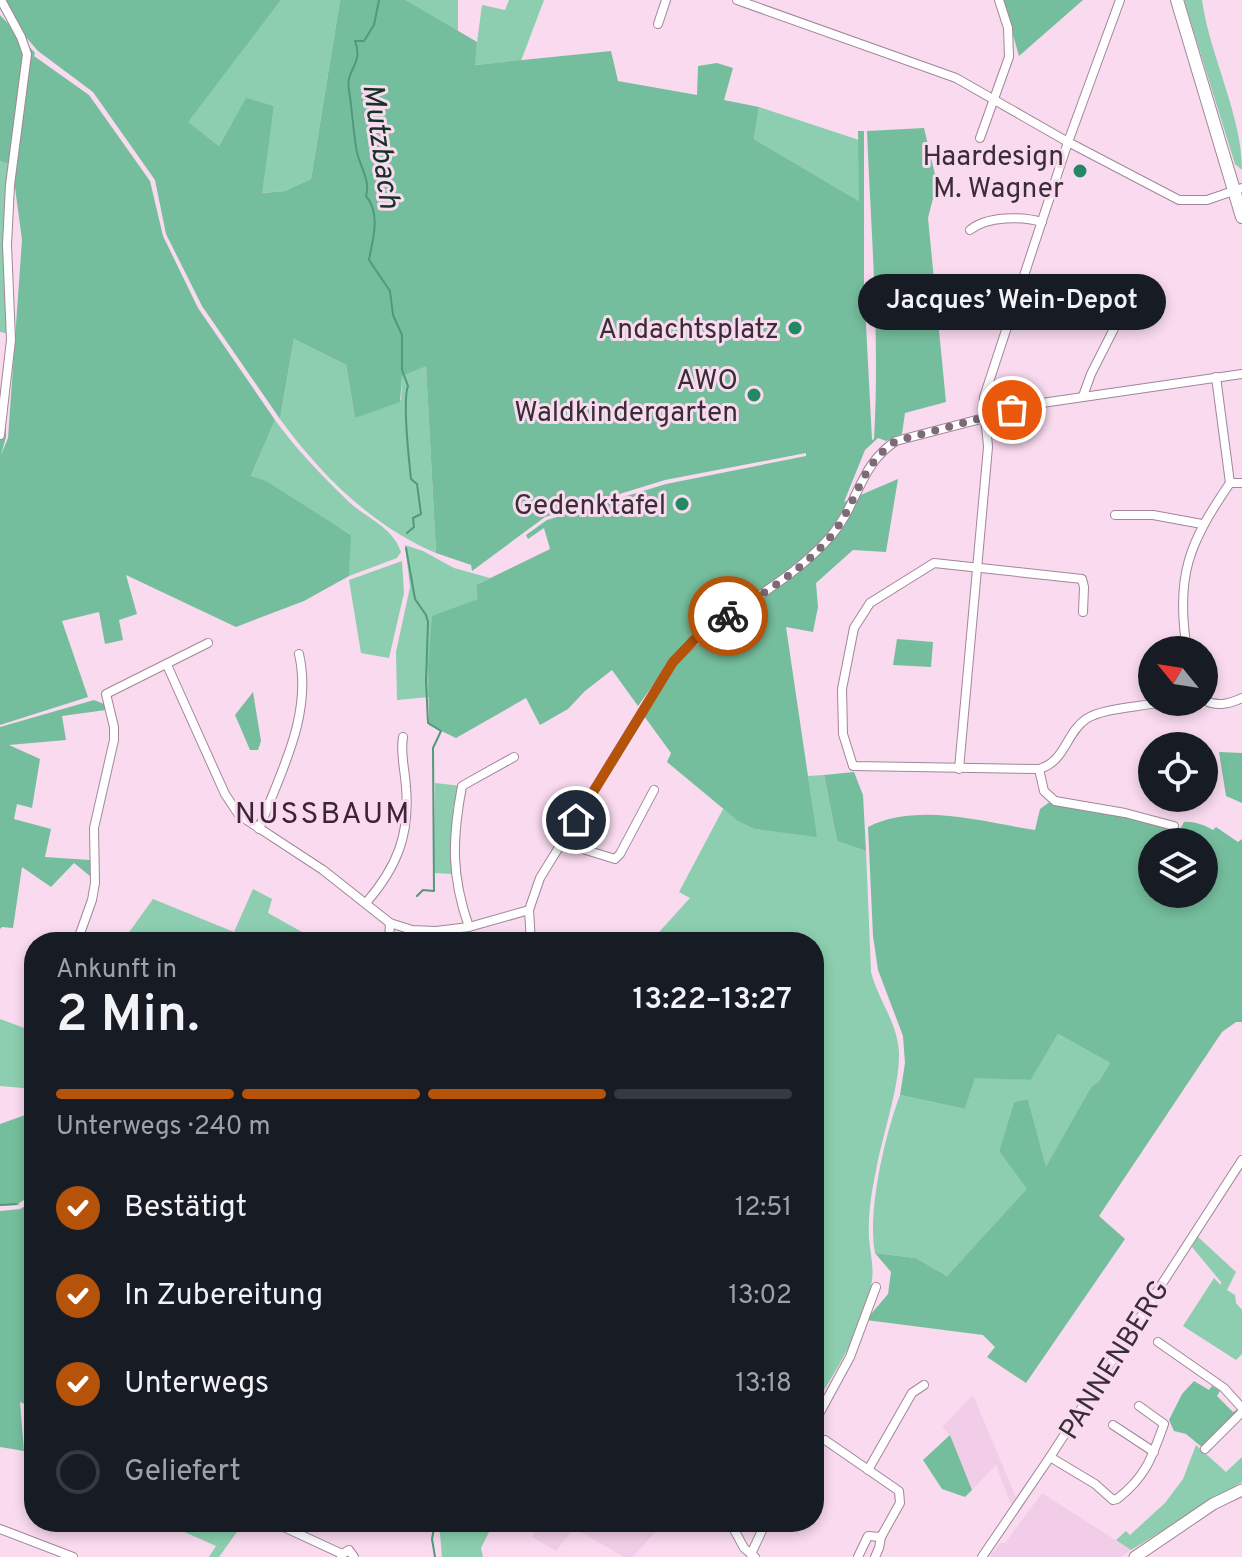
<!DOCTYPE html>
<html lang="de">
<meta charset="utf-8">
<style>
:root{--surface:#171b24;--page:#20242c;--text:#f1f3f6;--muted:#9ea1a6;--line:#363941;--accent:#b45309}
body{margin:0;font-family:Overpass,sans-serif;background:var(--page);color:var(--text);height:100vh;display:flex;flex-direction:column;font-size:30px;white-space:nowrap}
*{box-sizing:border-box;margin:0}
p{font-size:26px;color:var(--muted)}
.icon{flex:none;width:44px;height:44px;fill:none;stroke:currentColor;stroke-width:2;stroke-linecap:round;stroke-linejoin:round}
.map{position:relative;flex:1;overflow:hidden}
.panel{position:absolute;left:24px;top:932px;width:800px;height:600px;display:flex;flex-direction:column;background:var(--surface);border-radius:32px;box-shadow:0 4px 12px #0003}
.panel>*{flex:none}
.needle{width:52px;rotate:300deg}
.fabs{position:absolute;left:1138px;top:636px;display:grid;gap:16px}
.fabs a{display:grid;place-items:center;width:80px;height:80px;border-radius:50%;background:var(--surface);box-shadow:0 4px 12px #0003;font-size:40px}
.pin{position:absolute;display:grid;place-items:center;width:68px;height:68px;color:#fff;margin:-34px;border:4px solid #fff;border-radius:50%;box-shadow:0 2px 8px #0007}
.courier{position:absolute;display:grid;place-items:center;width:80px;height:80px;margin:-40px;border:6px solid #b45309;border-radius:50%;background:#fff;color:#222;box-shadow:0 2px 10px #0007}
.bubble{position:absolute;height:56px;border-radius:28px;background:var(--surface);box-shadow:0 4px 12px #0003;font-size:26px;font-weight:600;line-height:56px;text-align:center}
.summary em{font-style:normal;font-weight:600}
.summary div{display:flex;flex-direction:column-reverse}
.summary{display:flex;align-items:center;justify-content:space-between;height:136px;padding:0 32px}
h1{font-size:52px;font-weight:600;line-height:60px}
.bar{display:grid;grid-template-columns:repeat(4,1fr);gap:12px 8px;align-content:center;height:96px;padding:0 32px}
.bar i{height:10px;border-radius:6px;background:var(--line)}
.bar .on{background:var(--accent)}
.bar p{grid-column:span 4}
ol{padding:0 32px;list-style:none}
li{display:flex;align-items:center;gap:24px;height:88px}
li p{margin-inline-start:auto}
li .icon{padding:8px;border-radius:50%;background:var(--accent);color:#fff;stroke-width:4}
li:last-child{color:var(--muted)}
li i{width:44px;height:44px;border:4px solid var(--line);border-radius:50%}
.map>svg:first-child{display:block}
.built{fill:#f2cde7}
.green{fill:#8cceaf}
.forest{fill:#75be9d;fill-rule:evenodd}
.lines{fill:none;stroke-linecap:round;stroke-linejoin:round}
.stream{stroke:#51997a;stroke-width:2}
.street-casing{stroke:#a28699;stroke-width:10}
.secondary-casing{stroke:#a28699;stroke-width:13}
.primary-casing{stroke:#a28699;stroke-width:14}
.street{stroke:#fff;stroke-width:8}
.secondary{stroke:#fff;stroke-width:11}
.primary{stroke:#fff;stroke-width:12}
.done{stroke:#7c6a77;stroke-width:8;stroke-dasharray:0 14.4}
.route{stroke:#b45309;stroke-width:10}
.poi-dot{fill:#238863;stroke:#f9daef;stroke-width:3}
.labels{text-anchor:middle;stroke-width:6;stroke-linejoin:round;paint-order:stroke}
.poi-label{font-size:28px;fill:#392d36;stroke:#f9daef;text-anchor:end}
.street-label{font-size:28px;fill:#392d36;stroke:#f9daef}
.water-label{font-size:30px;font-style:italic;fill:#123325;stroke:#f9daef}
.neighbourhood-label{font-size:30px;letter-spacing:2px;fill:#3b2435;stroke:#f9daef}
</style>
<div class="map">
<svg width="1242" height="1557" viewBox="0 0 1242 1557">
<rect width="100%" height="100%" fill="#f9daef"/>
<g class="built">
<polygon points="973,1395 1017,1500 1012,1507 996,1465 972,1490 950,1435 942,1427"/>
<polygon points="1042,1493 1131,1550 1121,1557 989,1557 1000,1543 1005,1543"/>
<polygon points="541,1522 665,1522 632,1557 624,1557 574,1528 556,1551 532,1537"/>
</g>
<g class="green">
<polygon points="281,0 340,0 311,179 285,191 261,193 274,106 246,99 219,146 187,122"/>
<polygon points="406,0 458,0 458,31"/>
<polygon points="509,0 544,0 521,61 474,65 482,5 505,10"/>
<path d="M1184 0H1202C1210 57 1242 115 1242 170L1235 164Z"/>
<polygon points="759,107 859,140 859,201 754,139"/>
<polygon points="0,161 12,165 10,334 0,332"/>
<path d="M294 339 346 365 355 418 401 400 402 376 426 365 436 553C373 527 320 474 280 419Z"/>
<path d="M275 420C297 450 321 475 348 501 366 518 393 527 401 552L397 558 349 576 350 534 251 476Z"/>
<polygon points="405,545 423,551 454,568 490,578 476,585 479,599 428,666 429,697 397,700 396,652 410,587"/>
<polygon points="402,561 404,593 389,658 361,653 349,580"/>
<path d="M824 775 837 841 866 851 871 972C878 1000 897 1021 899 1052 900 1087 882 1136 876 1171 871 1193 868 1216 869 1238 870 1252 874 1266 872 1280 867 1325 836 1369 814 1407V942H650L690 898 679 892 723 809 755 829 816 836 808 776Z"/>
<polygon points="435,783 461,786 453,808 452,874 434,873"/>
<polygon points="253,889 272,899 268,913 320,942 122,942 153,899 234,932"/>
<polygon points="34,1011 34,1089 0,1086 0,1019 27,1029"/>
<path d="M1058 1034 1110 1063 1099 1081 1091 1087 1046 1168 1028 1099 1014 1102 999 1151 1028 1189 947 1276 916 1258 875 1253C867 1211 885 1135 900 1095L965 1109 975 1077 1031 1080Z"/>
<polygon points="1198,1237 1236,1272 1227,1290 1235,1295 1236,1303 1242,1310 1242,1354 1236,1360 1183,1326 1214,1278 1221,1285 1221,1282 1192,1247"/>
<polygon points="1196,1445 1226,1472 1242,1457 1242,1482 1131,1550 1116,1540 1126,1531 1130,1535 1165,1503 1183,1479"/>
<polygon points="162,1522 244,1522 219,1557 209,1557 216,1546"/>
<polygon points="439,1522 494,1522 481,1548 483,1557 442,1557"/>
</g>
<g class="forest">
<path d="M2 0H281L188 122 219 146 246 98 274 106 262 193 285 191 311 179 340 0H406L477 42 475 65 611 51 618 81 697 95 698 66 717 63 733 68 724 100 759 107 754 139 859 201 858 131H864V286L872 440 874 439C880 337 871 233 867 131L924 128 937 183 928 218 946 402 905 413 902 434 886 441 878 438 865 450 844 502 898 479 886 552 853 550 816 583 818 607 813 632 786 627 817 837 755 829 738 821 667 762 671 753 644 716 681 658 675 654 638 706 612 670 585 691 568 709 540 725 526 698 456 738 429 725 428 666 432 616 478 599 476 585 550 549 544 528 528 539 526 535 547 520 666 484 806 456V453L665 480 545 517 472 571 471 565 436 553 426 366 402 376 400 402 355 418 346 365 294 339 280 419 202 306 166 234 155 180 93 92 38 51 4 12Z"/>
<polygon points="1003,0 1083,0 1019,56"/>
<polygon points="0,15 35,53 34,56 89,95 150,181 163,236 198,308 275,420 251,476 266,481 351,535 349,576 304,601 236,627 126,575 137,614 119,620 123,640 105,644 99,612 62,621 88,697 0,725 0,416 6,417 6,437 1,455 8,438 22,240 12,165 0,161"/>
<polygon points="897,639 933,642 931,667 893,665"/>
<polygon points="253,692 261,741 258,750 250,750 235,715"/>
<polygon points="94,700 104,704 106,710 62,716 66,740 9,745 40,759 32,808 17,804 14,819 51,829 45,857 90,860 90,876 74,863 51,887 22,867 13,928 2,927 0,929 0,727"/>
<polygon points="1219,752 1242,753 1242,803 1226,796"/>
<polygon points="854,772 863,795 866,851 837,841 824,775"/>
<path d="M1051 801 1148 821 1179 831 1184 822C1194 821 1204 825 1213 830L1216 827 1238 842 1242 839V1022H1236L1222 1032 1099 1216 1125 1239 1026 1383 987 1357 995 1347 983 1335 866 1320 888 1294 891 1272 875 1253 916 1258 947 1276 1027 1189 999 1151 1014 1102 1028 1099 1046 1167 1091 1087 1099 1081 1110 1063 1058 1034 1031 1080 975 1078 965 1109 900 1095 905 1063 903 1036 878 970 873 936 868 827C918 802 982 822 1035 830L1040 809ZM1152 842H1204V894H1152Z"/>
<polygon points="30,1089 34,1089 34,1194 19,1203 19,1205 0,1206 0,1124 28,1114"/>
<polygon points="34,1201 34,1408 20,1402 24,1451 0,1447 0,1211 20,1209"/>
<polygon points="1194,1381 1209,1390 1212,1386 1220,1391 1217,1396 1233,1412 1238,1409 1239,1412 1203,1448 1186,1434 1174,1431 1169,1420 1182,1394"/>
<polygon points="950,1435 972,1490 965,1497 942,1489 923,1460"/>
</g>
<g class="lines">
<g class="stream">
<path d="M379 0 374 25 364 41H355C364 65 345 69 349 90 352 109 353 128 356 147 358 165 371 178 366 196 381 214 373 238 369 260L390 291 393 315 402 335V370L408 386C402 402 409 459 411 479L417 484 421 514 413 518 414 527 407 533"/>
<polyline points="406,548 415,599 426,615 428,622 426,681 428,723 441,731 433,748 434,891 423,890 417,896"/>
<polyline points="0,1205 16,1204"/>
<polyline points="28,1214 34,1219"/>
<polyline points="435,1523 432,1539 435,1557"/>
</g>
<defs>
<g id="street">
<polyline points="737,0 956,78 1068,142 1179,200 1207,200 1242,188"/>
<polyline points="658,24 666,0"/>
<polyline points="980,138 1009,57 1008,28 999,0"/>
<path d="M970 230C987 216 1022 216 1042 222"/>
<circle cx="1130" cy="291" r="8"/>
<polyline points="1216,377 1230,483 1242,483"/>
<polyline points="1083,396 1091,374 1129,299"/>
<polyline points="0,435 11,340 7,245 10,185 27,54 21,37 1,0"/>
<polyline points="1115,515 1153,515 1202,524"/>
<path d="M1083 612 1084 587 1082 579 934 563 870 603 854 628 842 689 843 734 853 766 1039 769C1066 761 1065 734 1086 719 1102 708 1141 707 1161 702"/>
<path d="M1187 650C1175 576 1189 543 1230 483"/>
<polyline points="167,665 225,794 239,815 323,870 390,923 412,930 436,931 469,927 529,910"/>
<path d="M1204 700C1217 707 1229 704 1242 698"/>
<path d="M959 769 988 447C987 429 983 415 984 397L1068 142 1120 0"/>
<polyline points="1039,769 1044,791 1055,801 1125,813 1174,826"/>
<path d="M259 829C280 773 313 715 299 654"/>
<polyline points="563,843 615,859 620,854 654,790"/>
<path d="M366 903C397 867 410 835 406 787 405 770 400 753 403 737"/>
<path d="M469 927C451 876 452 839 462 786L514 757"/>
<polyline points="77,942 92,900 95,883 94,828 114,740 114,727 106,694 208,643"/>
<polyline points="389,942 390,923"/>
<path d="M531 942 529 910 540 878 673 662C720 612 785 589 831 536 859 503 859 465 896 441L1042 403 1242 374"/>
<polyline points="1158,1342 1224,1388 1242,1408"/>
<polyline points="814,1423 850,1357 876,1287"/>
<polyline points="1113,1425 1154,1452"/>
<polyline points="814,1440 825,1440 899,1491 900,1503 881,1537 868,1536 858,1557"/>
<polyline points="1205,1449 1242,1412"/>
<path d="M1050 1457 1095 1484 1113 1500 1117 1499C1146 1477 1152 1457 1164 1424L1139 1406"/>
<polyline points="868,1470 912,1393 924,1385"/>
<polyline points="273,1522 342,1554"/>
<polyline points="730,1522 744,1548 755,1557"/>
<polyline points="0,1529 73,1557"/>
<polyline points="751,1554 766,1522"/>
<polyline points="341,1555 349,1550 354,1557"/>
<polyline points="875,1557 879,1548 881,1537"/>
<polyline points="982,1557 1050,1457 1242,1160"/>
</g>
<polyline id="secondary" points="1135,1557 1213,1504 1242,1490"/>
<polyline id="primary" points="1177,0 1242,217"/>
</defs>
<use href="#street" class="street-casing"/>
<use href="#secondary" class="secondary-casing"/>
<use href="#primary" class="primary-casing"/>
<use href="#street" class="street"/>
<use href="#secondary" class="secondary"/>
<use href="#primary" class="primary"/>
</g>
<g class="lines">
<path class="done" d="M728 616C766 591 807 568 835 531 858 499 862 463 896 441L1012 410"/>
<polyline class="route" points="576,820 673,662 694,640 728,616"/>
</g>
<g class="poi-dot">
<circle cx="1080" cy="171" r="8"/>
<circle cx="795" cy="328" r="8"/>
<circle cx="754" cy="395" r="8"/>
<circle cx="682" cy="504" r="8"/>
</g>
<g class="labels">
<g class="poi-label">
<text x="1064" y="165">Haardesign<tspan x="1064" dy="32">M. Wagner</tspan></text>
<text x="779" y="338">Andachtsplatz</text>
<text x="738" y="389">AWO<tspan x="738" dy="32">Waldkindergarten</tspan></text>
<text x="666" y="514">Gedenktafel</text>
</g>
<g class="street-label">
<text transform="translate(1113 1359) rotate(-58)" y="10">PANNENBERG</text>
</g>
<g class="water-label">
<text transform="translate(382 146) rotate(82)" y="10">Mutzbach</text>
</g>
<g class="neighbourhood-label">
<text x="323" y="823">NUSSBAUM</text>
</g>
</g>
</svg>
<div class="fabs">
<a><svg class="needle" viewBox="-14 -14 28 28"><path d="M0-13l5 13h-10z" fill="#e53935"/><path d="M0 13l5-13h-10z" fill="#9ea1a6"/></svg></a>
<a><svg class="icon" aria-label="locate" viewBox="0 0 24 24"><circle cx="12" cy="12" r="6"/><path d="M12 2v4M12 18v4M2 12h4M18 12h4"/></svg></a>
<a><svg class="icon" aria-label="layers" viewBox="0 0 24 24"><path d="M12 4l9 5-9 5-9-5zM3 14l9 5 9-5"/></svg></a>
</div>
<div class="pin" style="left:1012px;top:410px;background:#ea580c"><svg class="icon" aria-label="bag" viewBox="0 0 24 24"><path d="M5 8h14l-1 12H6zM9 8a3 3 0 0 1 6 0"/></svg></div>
<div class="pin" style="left:576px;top:820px;background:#1f2937"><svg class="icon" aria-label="home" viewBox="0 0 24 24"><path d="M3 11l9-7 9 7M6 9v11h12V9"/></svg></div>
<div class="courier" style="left:728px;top:616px"><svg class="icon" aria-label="bike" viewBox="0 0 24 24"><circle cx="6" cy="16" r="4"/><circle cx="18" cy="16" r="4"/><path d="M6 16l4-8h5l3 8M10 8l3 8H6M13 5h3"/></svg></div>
<div class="bubble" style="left:858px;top:274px;width:308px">Jacques’ Wein-Depot</div>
<section class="panel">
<div class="summary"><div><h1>2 Min.</h1><p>Ankunft in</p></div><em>13:22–13:27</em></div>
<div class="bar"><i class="on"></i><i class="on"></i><i class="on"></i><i></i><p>Unterwegs · 240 m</p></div>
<ol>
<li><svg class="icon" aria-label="check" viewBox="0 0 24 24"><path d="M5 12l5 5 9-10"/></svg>Bestätigt<p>12:51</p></li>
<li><svg class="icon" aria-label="check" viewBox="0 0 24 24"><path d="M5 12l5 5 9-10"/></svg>In Zubereitung<p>13:02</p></li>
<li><svg class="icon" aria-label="check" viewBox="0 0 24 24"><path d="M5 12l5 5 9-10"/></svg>Unterwegs<p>13:18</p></li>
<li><i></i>Geliefert</li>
</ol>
</section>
</div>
